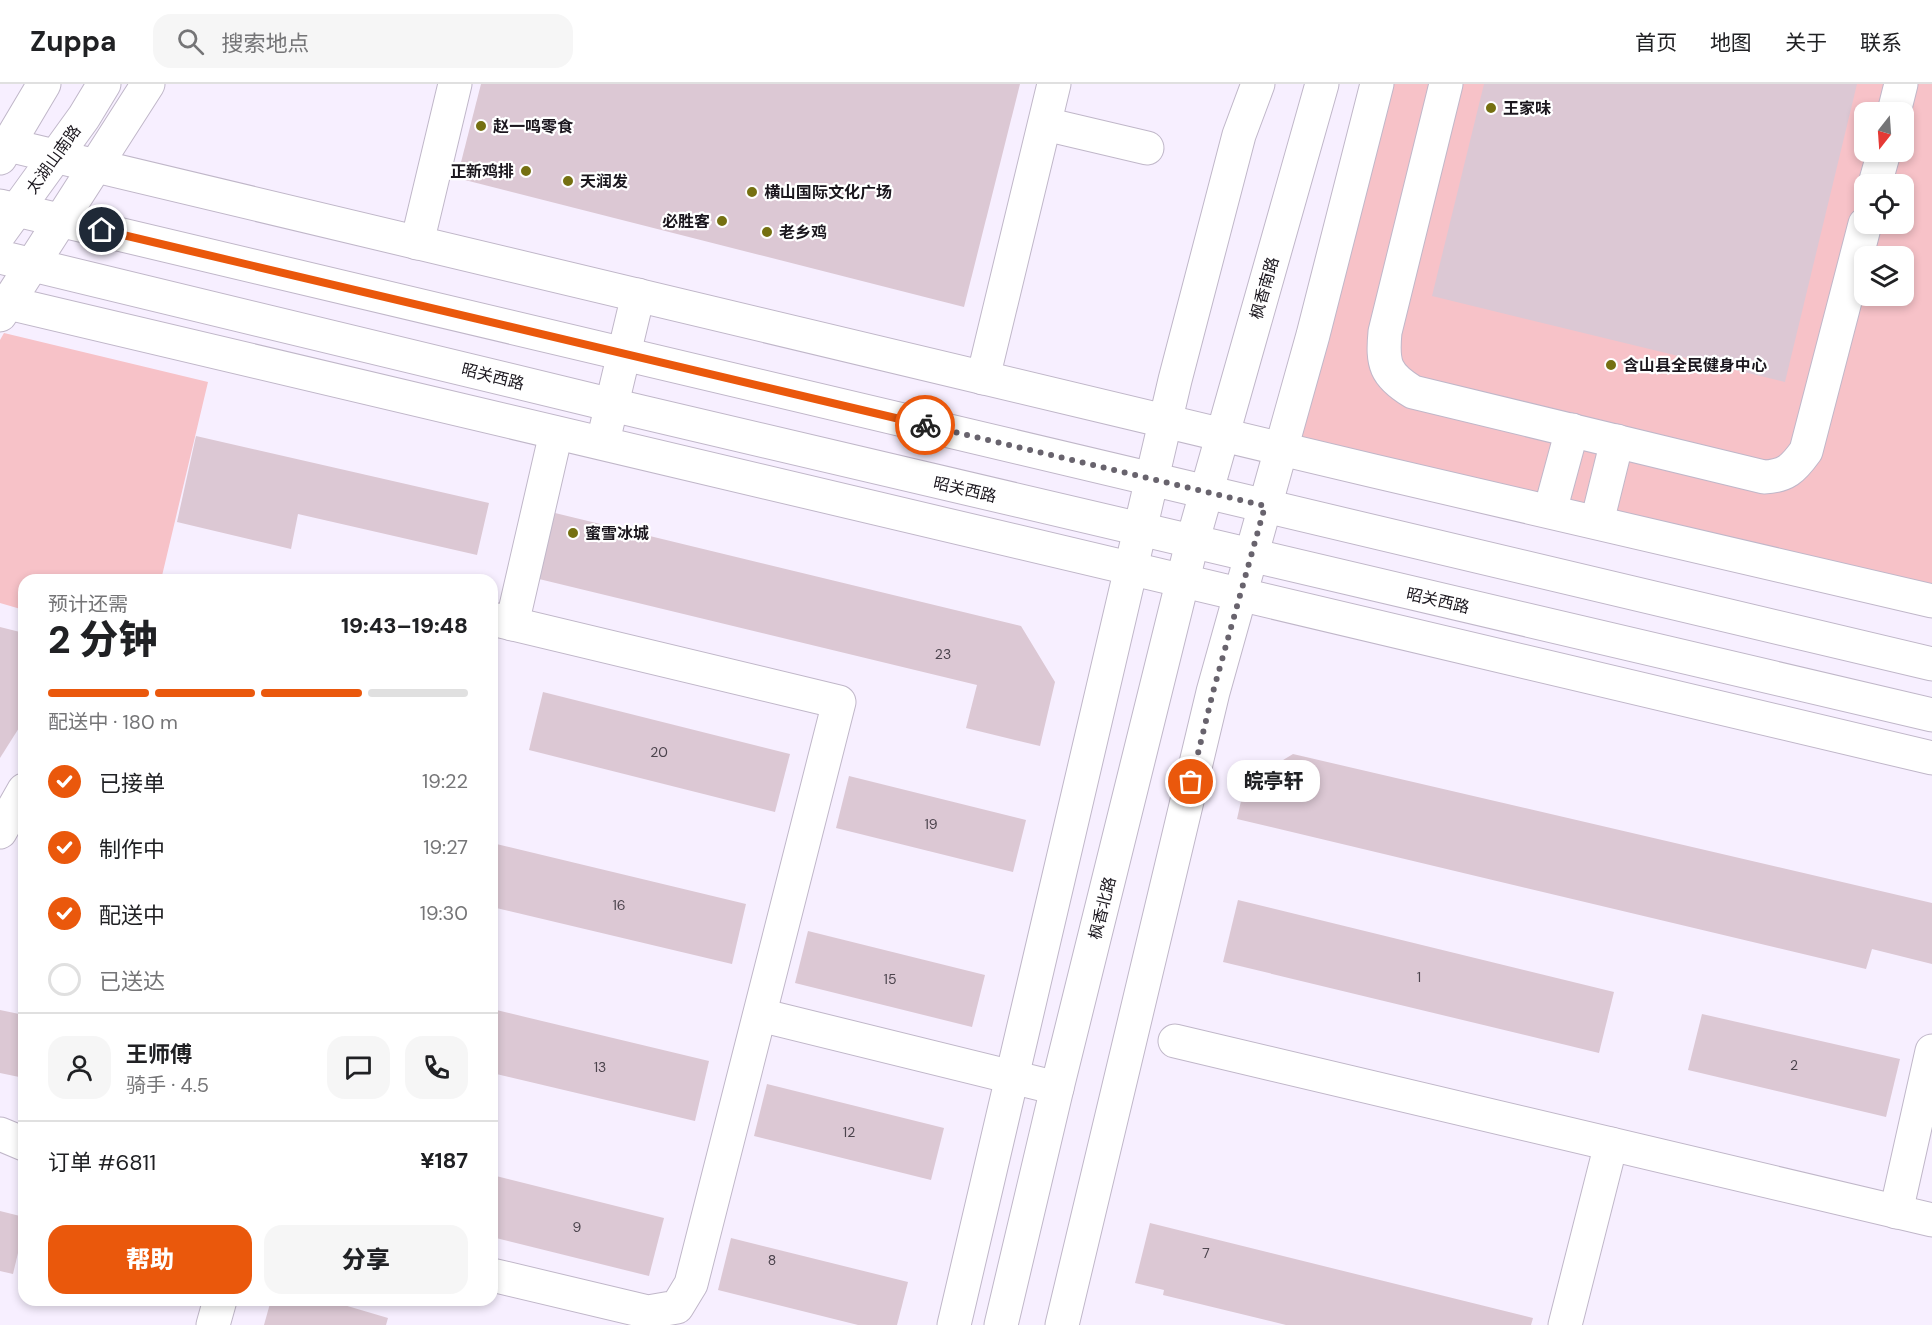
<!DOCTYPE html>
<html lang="zh">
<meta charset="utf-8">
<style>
:root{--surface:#fff;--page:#f6f6f6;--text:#202124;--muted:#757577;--line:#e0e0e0;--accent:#ea580c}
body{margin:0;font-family:"DM Sans","Noto Sans SC",sans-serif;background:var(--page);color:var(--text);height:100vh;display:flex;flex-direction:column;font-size:22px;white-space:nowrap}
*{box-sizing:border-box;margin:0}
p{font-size:20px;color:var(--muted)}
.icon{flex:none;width:33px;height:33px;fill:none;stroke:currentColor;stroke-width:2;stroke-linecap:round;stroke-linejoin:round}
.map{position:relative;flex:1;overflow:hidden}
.drawer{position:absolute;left:18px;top:490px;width:480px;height:732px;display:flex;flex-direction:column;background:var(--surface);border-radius:18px;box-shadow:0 3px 9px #0003}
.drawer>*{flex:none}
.needle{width:39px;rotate:197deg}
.tools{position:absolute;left:1854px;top:18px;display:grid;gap:12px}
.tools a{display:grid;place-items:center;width:60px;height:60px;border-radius:12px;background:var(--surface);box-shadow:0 3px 9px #0003;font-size:30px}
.pin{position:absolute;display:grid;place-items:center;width:51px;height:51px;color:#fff;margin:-26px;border:3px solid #fff;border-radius:50%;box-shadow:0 2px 6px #0007}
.courier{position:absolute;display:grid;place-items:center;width:60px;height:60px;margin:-30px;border:4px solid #ea580c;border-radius:50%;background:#fff;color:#222;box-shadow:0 2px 8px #0007}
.bubble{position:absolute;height:42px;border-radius:18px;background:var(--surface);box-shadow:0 3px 9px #0003;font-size:20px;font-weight:800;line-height:42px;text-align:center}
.summary em{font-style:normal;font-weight:800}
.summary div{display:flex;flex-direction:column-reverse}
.summary{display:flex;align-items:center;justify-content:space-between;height:102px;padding:0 30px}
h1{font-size:39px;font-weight:800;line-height:45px}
.bar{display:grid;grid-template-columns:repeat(4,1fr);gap:9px 6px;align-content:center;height:72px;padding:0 30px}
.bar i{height:8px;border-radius:4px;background:var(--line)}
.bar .current{background:var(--accent)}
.bar p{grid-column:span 4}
.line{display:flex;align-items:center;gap:15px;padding:0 30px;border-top:2px solid var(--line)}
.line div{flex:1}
.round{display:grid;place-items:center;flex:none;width:63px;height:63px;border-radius:18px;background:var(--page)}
ol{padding:0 30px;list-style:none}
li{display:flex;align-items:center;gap:18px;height:66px}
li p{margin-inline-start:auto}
li .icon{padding:6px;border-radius:50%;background:var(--accent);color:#fff;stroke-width:4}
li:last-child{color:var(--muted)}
li i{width:33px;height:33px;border:3px solid var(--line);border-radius:50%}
.action{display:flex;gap:12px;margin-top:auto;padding:12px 30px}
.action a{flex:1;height:69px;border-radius:18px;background:var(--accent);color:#fff;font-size:24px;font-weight:800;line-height:69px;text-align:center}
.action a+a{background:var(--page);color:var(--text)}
header{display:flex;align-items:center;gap:36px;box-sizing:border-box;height:84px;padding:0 30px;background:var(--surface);border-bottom:2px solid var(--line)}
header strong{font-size:28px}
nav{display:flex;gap:33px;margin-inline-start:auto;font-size:21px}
.search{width:420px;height:54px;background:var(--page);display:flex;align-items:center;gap:15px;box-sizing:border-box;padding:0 21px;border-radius:18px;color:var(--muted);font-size:22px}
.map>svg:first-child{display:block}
.green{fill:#f7c2c8;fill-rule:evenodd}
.building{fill:#dcc8d4}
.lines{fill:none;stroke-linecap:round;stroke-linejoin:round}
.minor-casing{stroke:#c0b7c9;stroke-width:35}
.major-casing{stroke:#c0b7c9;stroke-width:35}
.minor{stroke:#fff;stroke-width:33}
.major{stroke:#fff;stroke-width:33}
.done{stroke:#68636d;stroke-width:6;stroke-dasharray:0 10.8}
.route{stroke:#ea580c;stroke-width:8}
.poi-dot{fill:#757011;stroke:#fff;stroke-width:2}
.labels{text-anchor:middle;stroke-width:4.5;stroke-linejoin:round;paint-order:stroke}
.number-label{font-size:14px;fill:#4b434c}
.poi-label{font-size:16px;font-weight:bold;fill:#1b171e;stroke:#fff;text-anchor:start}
.street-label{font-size:16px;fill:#1b171e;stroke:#fff}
</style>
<header>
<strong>Zuppa</strong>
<div class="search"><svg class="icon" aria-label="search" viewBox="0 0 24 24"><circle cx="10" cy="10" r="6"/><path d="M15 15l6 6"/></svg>搜索地点</div>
<nav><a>首页</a><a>地图</a><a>关于</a><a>联系</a></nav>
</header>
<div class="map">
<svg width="1932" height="1241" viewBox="0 0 1932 1241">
<rect width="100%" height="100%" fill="#f7efff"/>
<g class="green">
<path d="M1374 0H1932V511L1269 355ZM1864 28H1904V68H1864ZM1864 100H1904V140H1864ZM1864 172H1904V212H1864Z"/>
<polygon points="4,249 208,298 161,496 24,496 24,526 0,519 0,256"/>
</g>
<g class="building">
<polygon points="481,0 1020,0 964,223 457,94"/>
<polygon points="1484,0 1857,0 1785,298 1432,212"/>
<polygon points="196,352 489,419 477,471 298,430 291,465 177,438"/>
<polygon points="555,429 1021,542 1055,598 1040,662 966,644 977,601 539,495"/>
<polygon points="0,543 24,549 24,636 0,674"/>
<polygon points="543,608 790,670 775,728 529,666"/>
<polygon points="1293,670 1932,819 1932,880 1872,865 1866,885 1237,735 1245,699"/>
<polygon points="849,692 1026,736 1013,788 836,744"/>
<polygon points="492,759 746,820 732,880 492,823"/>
<polygon points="1238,816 1614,908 1599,969 1223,878"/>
<polygon points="808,847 985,891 972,943 795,899"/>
<polygon points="492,925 709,977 695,1037 492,989"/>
<polygon points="0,926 24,931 24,994 0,989"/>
<polygon points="1702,930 1900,975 1886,1033 1688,986"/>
<polygon points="767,1000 944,1044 931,1096 754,1052"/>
<polygon points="492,1091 664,1134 649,1192 492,1153"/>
<polygon points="0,1127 24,1133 24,1144 13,1190 0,1187"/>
<polygon points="1150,1139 1533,1234 1531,1241 1286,1241 1163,1211 1164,1206 1135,1199"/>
<polygon points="731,1154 908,1198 897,1241 858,1241 718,1206"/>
<polygon points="107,1216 128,1216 126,1222"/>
<polygon points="271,1216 327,1216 388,1234 386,1241 264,1241"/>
</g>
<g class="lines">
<defs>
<g id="minor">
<path d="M1446 0 1385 248C1382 280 1385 291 1413 308L1764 393C1786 392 1793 385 1806 367L1865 140"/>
<polyline points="1894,28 1901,0"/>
<polyline points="1045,40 1147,64"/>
<polyline points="0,59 1374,387 1932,517"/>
<polyline points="1875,100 1884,68"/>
<polyline points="417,159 455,0"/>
<polyline points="0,217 1932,674"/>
<polyline points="0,231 148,0"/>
<polyline points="983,294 1054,0"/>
<polyline points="605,349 638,211"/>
<polyline points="1550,427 1572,346"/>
<polyline points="1597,438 1617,357"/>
<polyline points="492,535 839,618 691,1200 677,1223 648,1228 492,1191"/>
<polyline points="512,540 556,349"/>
<polyline points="0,748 24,706"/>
<polyline points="760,931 1057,1004"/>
<polyline points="1175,957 1932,1136"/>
<polyline points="0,1050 24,1060"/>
<polyline points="1896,1128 1932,967"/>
<polyline points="213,1241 220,1216"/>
<polyline points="954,1241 1175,296 1239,51 1258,0"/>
<polyline points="1062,1241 1213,608 1313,251 1377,0"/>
<polyline points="1565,1241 1611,1060"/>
</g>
<g id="major">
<polyline points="0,74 44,0"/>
<polyline points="0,122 1932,580"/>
<polyline points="0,149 84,33 104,0"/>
<polyline points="0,173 612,321 1932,631"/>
<polyline points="1001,1241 1057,1004 1192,459 1322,0"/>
</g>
</defs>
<use href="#minor" class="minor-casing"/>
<use href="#major" class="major-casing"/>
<use href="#minor" class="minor"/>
<use href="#major" class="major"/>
</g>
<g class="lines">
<polyline class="done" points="925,341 1265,422 1213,608 1191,698"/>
<polyline class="route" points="102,146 925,341"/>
</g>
<g class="poi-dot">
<circle cx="1491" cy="24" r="6"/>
<circle cx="481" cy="42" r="6"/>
<circle cx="526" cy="87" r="6"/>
<circle cx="568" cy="97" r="6"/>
<circle cx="752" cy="108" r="6"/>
<circle cx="722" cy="137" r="6"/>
<circle cx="767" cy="148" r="6"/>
<circle cx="1611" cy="281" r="6"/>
<circle cx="573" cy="449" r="6"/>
</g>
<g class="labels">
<g class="number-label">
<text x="943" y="575">23</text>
<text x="659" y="673">20</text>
<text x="931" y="745">19</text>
<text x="619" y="826">16</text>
<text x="1419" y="898">1</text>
<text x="890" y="900">15</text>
<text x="1794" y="986">2</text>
<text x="600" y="988">13</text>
<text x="849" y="1053">12</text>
<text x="577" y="1148">9</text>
<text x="1206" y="1174">7</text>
<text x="772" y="1181">8</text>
</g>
<g class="poi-label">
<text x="1503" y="30">王家味</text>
<text x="493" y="48">赵一鸣零食</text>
<text x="514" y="93" text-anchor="end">正新鸡排</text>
<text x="580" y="103">天润发</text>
<text x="764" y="114">横山国际文化广场</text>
<text x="710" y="143" text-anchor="end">必胜客</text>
<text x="779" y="154">老乡鸡</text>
<text x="1623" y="287">含山县全民健身中心</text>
<text x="585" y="455">蜜雪冰城</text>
</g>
<g class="street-label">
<text transform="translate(53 75) rotate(-54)" y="6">太湖山南路</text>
<text transform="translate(1264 204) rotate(-74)" y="6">枫香南路</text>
<text transform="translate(493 292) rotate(14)" y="6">昭关西路</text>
<text transform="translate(965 405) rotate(13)" y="6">昭关西路</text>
<text transform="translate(1438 516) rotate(13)" y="6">昭关西路</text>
<text transform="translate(1102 824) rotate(-76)" y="6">枫香北路</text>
</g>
</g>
</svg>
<div class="tools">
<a><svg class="needle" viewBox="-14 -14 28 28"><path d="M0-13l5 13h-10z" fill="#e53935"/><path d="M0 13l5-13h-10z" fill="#757577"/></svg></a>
<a><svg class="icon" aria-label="locate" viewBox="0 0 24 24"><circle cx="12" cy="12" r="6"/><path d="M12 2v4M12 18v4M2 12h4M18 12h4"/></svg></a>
<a><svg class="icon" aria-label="layers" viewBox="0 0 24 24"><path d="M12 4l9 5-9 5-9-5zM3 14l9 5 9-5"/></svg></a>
</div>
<div class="pin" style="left:1191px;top:698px;background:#ea580c"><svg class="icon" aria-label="bag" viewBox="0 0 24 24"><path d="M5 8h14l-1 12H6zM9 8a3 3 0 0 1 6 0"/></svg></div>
<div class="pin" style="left:102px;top:146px;background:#1f2937"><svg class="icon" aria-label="home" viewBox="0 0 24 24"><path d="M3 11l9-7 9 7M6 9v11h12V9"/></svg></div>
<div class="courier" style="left:925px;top:341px"><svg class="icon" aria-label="bike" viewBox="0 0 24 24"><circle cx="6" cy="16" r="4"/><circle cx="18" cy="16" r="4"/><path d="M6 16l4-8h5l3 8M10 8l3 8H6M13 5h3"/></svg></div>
<div class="bubble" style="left:1227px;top:676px;width:93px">皖亭轩</div>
<section class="drawer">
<div class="summary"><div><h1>2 分钟</h1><p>预计还需</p></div><em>19:43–19:48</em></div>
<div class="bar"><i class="current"></i><i class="current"></i><i class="current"></i><i></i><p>配送中 · 180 m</p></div>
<ol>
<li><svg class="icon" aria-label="check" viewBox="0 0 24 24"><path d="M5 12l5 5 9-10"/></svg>已接单<p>19:22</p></li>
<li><svg class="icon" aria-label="check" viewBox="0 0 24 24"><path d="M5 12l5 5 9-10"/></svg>制作中<p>19:27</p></li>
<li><svg class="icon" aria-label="check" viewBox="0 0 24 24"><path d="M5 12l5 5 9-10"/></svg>配送中<p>19:30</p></li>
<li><i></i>已送达</li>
</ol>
<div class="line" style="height:108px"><a class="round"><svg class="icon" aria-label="person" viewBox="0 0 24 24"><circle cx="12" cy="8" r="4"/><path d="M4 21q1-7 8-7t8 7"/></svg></a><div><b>王师傅</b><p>骑手 · 4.5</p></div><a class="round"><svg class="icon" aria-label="chat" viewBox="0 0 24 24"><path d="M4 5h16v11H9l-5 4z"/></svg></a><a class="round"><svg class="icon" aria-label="phone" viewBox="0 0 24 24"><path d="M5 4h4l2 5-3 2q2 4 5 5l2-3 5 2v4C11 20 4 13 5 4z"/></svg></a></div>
<div class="line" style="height:78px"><div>订单 #6811</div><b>¥187</b></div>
<div class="action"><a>帮助</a><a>分享</a></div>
</section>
</div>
